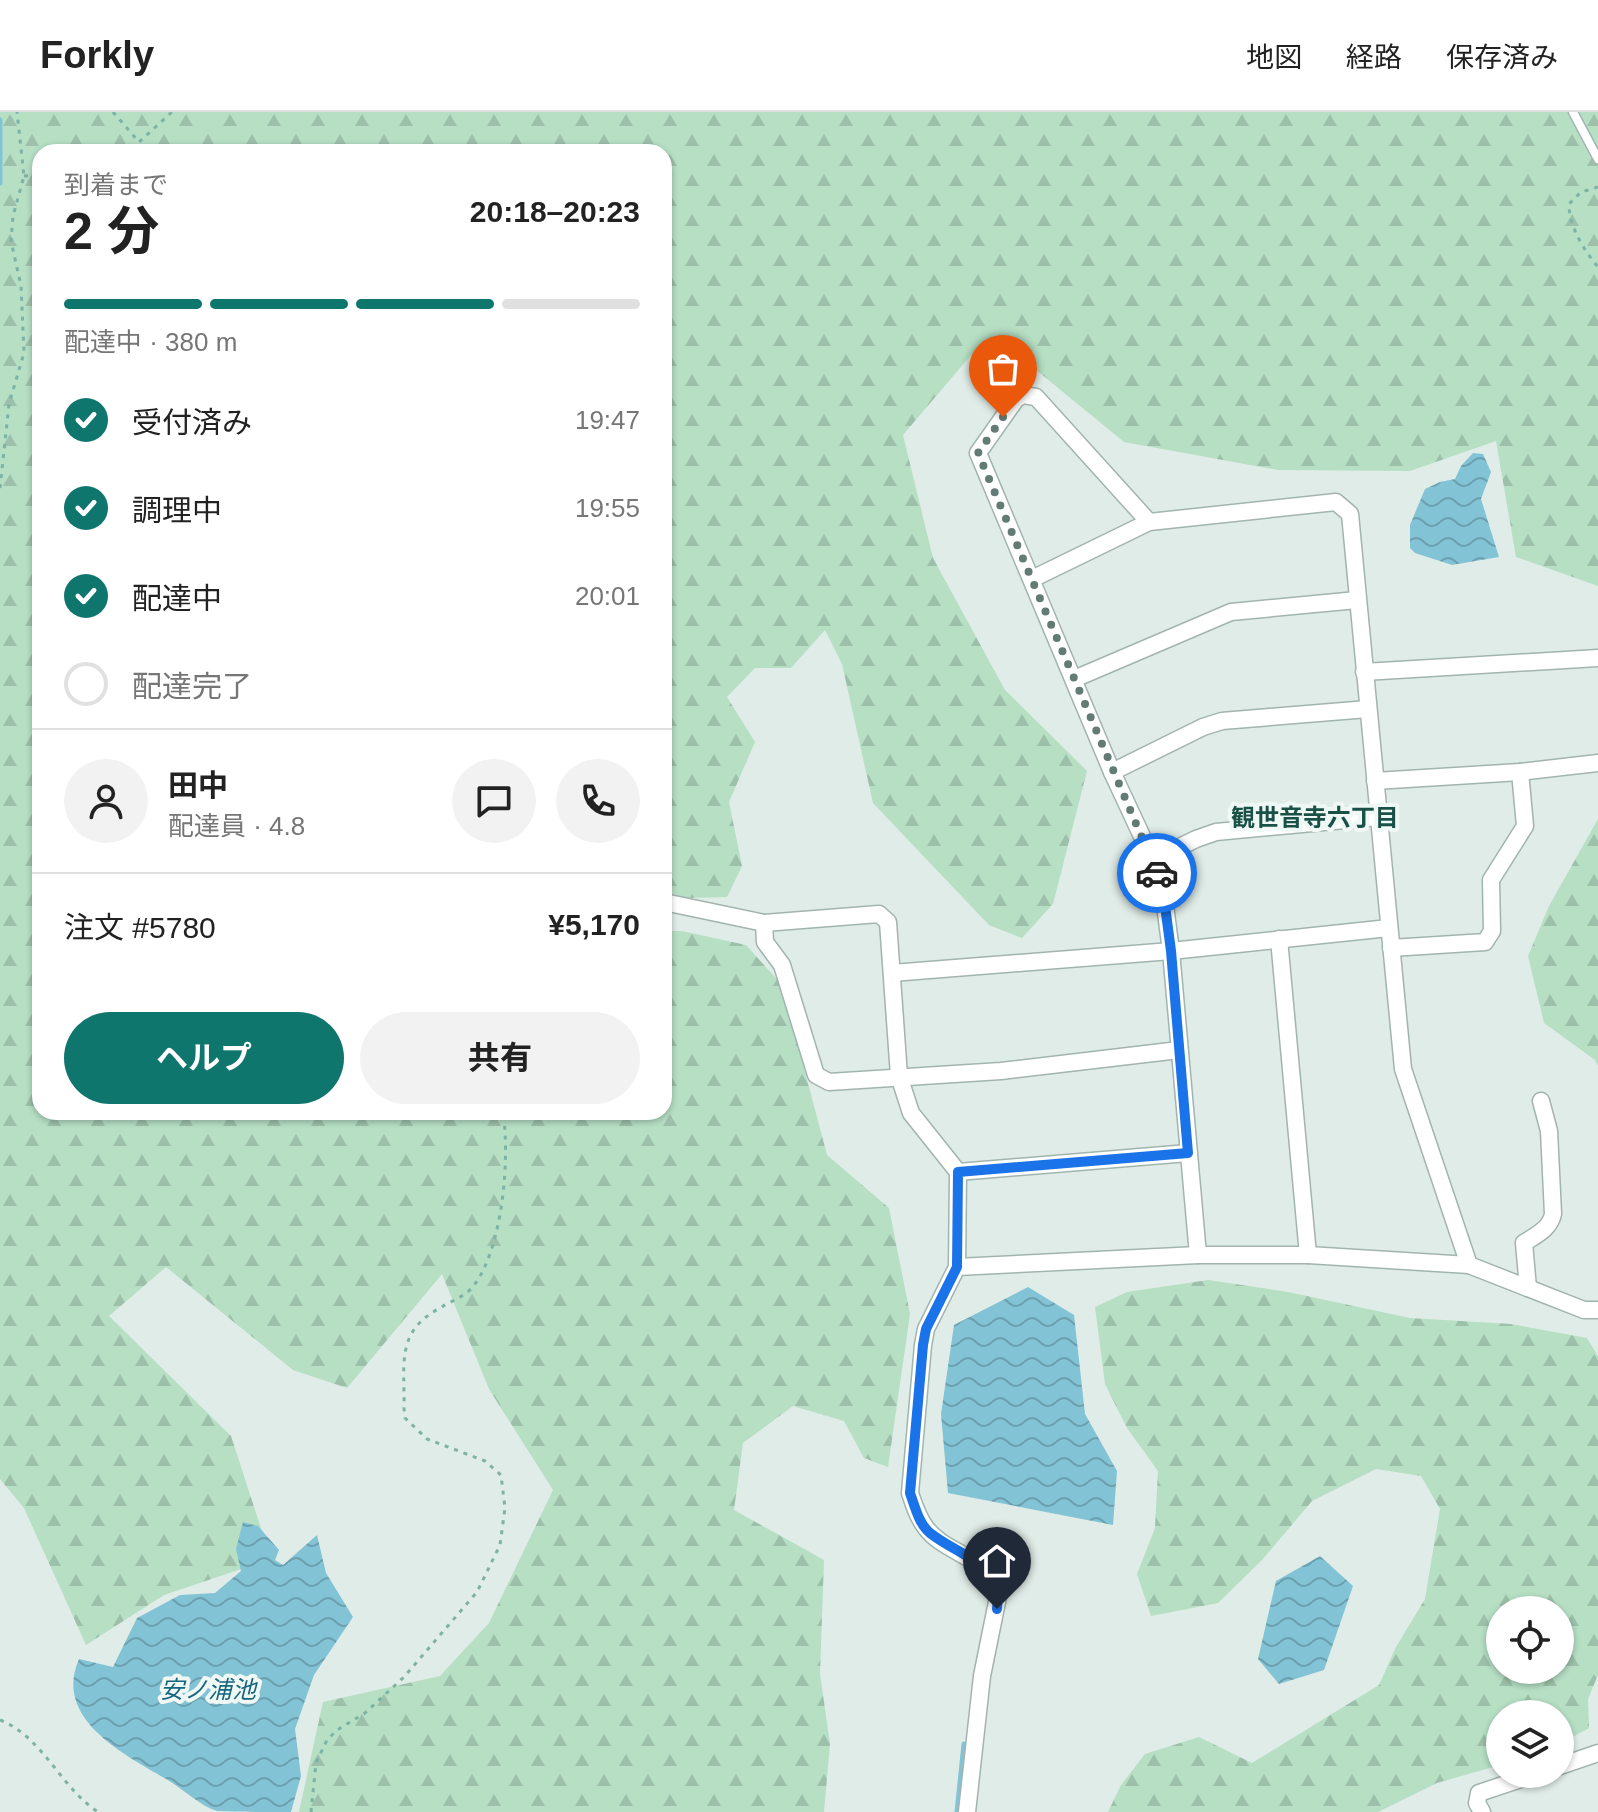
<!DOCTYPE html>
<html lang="ja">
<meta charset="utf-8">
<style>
:root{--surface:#fff;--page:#f2f2f2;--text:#222;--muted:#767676;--line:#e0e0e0;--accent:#0f766e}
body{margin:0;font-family:Helvetica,"Noto Sans JP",sans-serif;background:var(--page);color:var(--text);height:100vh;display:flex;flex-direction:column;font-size:30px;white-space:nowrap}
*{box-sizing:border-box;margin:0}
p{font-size:26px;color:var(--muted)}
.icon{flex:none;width:44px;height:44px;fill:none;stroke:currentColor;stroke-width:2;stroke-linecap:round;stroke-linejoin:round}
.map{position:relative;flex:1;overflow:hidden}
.side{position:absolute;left:32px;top:32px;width:640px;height:976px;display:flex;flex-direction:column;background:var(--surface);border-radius:24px;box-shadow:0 2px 6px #0004}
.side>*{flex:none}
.tools{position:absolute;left:1486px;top:1484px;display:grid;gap:16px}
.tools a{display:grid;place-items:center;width:88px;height:88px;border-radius:50%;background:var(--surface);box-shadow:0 2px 6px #0004;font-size:40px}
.pin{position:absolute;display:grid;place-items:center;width:68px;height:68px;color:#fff;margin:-82px -34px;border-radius:50% 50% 50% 0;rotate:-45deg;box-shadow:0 0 8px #0007}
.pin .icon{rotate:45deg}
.courier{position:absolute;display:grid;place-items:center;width:80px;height:80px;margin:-40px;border:6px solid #1a73e8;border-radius:50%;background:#fff;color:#222;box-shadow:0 2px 10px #0007}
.headline em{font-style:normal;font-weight:700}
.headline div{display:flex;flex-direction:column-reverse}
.headline{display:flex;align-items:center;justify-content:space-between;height:136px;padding:0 32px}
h1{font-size:52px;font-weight:700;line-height:60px}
.bar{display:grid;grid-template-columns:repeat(4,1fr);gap:12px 8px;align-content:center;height:96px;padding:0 32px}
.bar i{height:10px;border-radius:6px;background:var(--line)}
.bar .active{background:var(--accent)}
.bar p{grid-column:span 4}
.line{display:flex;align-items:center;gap:20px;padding:0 32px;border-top:2px solid var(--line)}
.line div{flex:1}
.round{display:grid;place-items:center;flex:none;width:84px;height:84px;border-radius:42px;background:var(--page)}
ol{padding:0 32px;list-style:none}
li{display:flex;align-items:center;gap:24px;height:88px}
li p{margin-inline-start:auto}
li .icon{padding:8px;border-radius:50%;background:var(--accent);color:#fff;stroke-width:4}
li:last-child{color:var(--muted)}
li i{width:44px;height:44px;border:4px solid var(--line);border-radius:50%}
.action{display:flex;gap:16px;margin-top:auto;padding:16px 32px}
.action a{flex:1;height:92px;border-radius:48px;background:var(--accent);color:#fff;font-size:32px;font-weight:700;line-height:92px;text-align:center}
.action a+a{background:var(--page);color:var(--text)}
header{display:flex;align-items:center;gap:48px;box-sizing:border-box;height:112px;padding:0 40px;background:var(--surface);border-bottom:2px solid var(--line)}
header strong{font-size:38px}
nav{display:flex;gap:44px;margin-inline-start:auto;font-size:28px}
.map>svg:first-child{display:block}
.forest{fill:url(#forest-firs);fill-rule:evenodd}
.water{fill:url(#water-waves)}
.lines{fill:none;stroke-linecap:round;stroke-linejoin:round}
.stream{stroke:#83c3d6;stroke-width:5}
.service-casing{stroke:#a2b4af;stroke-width:11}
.minor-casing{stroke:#a2b4af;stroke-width:19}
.path{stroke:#7db2a5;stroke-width:3;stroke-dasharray:4 6;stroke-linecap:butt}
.service{stroke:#fff;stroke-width:8}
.minor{stroke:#fff;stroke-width:16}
.done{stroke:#637b75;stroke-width:8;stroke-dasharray:0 14.4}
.route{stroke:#1a73e8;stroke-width:10}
.labels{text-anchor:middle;stroke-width:8;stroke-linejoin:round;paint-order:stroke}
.neighbourhood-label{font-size:24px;font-weight:bold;fill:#195147;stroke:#f0f8f5}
.water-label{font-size:24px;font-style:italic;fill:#15657e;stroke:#f0f8f5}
</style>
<header>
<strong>Forkly</strong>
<nav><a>地図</a><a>経路</a><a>保存済み</a></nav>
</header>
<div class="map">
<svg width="1598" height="1700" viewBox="0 0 1598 1700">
<defs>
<pattern id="forest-firs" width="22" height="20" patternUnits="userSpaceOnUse" patternTransform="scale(2)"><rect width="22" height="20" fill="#b6dfc4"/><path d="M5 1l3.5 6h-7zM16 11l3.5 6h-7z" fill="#9cc0a9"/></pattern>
<pattern id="water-waves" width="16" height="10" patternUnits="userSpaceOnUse" patternTransform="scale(2)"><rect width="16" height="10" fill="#83c3d6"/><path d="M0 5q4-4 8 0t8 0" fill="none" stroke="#6ba0ae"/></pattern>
</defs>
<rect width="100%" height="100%" fill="#e0ece7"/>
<g class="forest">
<polygon points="0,0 1598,0 1598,474 1516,445 1496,329 1410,359 1278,358 1124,330 1024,248 971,243 903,323 933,446 1005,578 1087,659 1053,792 1022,826 989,813 873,691 842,552 825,518 791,556 755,556 727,585 755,630 729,690 742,754 727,785 685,786 664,779 664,40 40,40 40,1000 664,1000 664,819 682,819 746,833 782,873 827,1043 889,1096 910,1202 888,1355 864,1346 844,1309 793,1294 743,1331 734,1398 824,1448 820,1562 830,1632 824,1700 299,1700 323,1590 440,1564 489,1511 553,1378 489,1277 442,1162 347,1276 293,1258 166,1155 109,1204 231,1324 271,1447 164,1483 86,1533 24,1396 0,1367"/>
<polygon points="1598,707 1598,954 1595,948 1544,911 1528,844 1549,794"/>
<path d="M1208 1168 1288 1180 1410 1206 1511 1212 1587 1226 1598 1244V1563L1588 1587 1589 1616 1560 1632V1602H1500V1653L1437 1671 1378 1700H1108L1121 1673 1145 1642 1199 1625 1252 1651 1379 1573 1396 1535 1425 1487 1440 1397 1421 1364 1376 1357 1312 1389 1262 1448 1218 1491 1151 1504 1137 1462 1155 1416 1158 1359 1127 1316 1105 1272 1095 1195 1127 1180ZM1560 1498V1558H1500V1498Z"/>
</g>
<g class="water">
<polygon points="1473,341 1483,342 1491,360 1481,387 1499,445 1452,453 1415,441 1410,436 1410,413 1425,377 1440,370 1455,367 1461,354"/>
<polygon points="1028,1175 1074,1203 1085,1302 1117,1359 1113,1413 948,1381 941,1302 954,1213"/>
<path d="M243 1410 258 1414 279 1438 275 1448 283 1453 317 1423 326 1461 353 1505 314 1563 295 1617 301 1664 291 1700C274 1700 231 1700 217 1699 201 1694 185 1679 171 1670 128 1644 52 1609 79 1547L113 1555 137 1506 180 1483 215 1481 241 1459 236 1437Z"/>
<polygon points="1320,1444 1353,1474 1324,1558 1279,1572 1258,1547 1276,1469"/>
</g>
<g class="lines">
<g class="stream">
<polyline points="0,8 0,71"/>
<polyline points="957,1700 964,1632"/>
</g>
<defs>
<polyline id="service" points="1573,0 1598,47"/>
<g id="minor">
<polyline points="1149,410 1036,285 1023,283 1016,287 978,341 1112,660 1153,748 1164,786 1171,839 1198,1143"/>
<polyline points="1032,467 1149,410 1336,390 1350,402 1403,957 1469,1153"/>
<polyline points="1364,560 1598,546"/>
<polyline points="1074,567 1231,500 1357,488"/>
<polyline points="1112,660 1203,615 1222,609 1368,597"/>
<polyline points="1375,669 1520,660 1598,651"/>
<polyline points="1153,748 1196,727 1216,720 1378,705"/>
<path d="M664 790 764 811 879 802 888 810 899 964 911 1001 958 1060 957 1155 926 1217 923 1233 910 1381C914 1393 918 1406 926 1416 947 1444 991 1443 998 1485L982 1564 967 1700"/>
<polyline points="764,811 765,830 782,853 816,963 829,970 1001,959 1179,938"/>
<polyline points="1279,827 1308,1143"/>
<polyline points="1391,836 1485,830 1492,819 1491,768 1525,714 1520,660"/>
<polyline points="892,861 1171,839 1389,816"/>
<polyline points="958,1060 1188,1041"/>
<polyline points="957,1155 1198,1143 1308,1143 1469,1153 1584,1198 1598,1198"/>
<path d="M1528 1176 1524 1131C1536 1123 1550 1117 1553 1102L1549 1019 1541 989"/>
<polyline points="1560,1654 1598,1641"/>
<polyline points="1482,1700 1477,1691 1479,1681 1536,1662"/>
</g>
</defs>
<use href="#service" class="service-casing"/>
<use href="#minor" class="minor-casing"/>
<g class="path">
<polyline points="113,0 139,30 172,0"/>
<polyline points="24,64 40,63"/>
<path d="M1598 75 1581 80 1569 92C1569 115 1584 138 1598 155"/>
<polyline points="0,376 9,292 24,241 21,174 11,129 13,104 24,64 17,0"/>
<path d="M0 1608C43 1625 60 1675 98 1700"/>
<path d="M311 1700 316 1651 327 1628 337 1618 365 1601 404 1565 477 1480 500 1433 505 1396 501 1363 485 1349 427 1327 405 1306 404 1297C405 1252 395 1220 440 1196 451 1189 467 1184 475 1172 503 1133 510 1046 503 1000"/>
</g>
<use href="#service" class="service"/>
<use href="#minor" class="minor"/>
</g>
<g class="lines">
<polyline class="done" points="1003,305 978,341 1157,761"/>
<path class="route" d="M997 1497C1002 1451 959 1444 930 1421 919 1412 915 1395 910 1381L923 1233 926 1217 957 1155 958 1060 1188 1041 1171 839 1164 786 1157 761"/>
</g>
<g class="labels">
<g class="neighbourhood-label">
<text x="1315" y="714">観世音寺六丁目</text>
</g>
<g class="water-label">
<text x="208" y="1586">安ノ浦池</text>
</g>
</g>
</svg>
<div class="tools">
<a><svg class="icon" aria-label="locate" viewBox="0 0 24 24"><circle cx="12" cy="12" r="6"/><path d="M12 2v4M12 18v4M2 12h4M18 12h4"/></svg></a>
<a><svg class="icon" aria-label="layers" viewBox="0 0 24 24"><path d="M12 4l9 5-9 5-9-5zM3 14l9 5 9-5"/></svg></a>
</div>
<div class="pin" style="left:1003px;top:305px;background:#ea580c"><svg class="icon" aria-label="bag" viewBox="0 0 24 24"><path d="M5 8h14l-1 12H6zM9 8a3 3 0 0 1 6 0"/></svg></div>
<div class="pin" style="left:997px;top:1497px;background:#1f2937"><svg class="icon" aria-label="home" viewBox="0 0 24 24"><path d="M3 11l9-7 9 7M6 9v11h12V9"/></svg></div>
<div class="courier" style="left:1157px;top:761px"><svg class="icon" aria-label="car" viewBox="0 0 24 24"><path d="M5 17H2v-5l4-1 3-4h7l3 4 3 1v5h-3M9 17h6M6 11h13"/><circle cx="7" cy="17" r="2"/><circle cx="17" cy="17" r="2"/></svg></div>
<section class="side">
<div class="headline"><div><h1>2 分</h1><p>到着まで</p></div><em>20:18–20:23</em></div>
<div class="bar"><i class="active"></i><i class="active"></i><i class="active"></i><i></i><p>配達中 · 380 m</p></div>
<ol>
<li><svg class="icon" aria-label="check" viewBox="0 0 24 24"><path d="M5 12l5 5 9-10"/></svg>受付済み<p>19:47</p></li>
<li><svg class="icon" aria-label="check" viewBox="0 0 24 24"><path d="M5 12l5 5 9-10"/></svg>調理中<p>19:55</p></li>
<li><svg class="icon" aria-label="check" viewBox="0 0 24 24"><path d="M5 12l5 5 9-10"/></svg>配達中<p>20:01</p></li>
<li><i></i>配達完了</li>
</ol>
<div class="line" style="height:144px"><a class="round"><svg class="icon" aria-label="person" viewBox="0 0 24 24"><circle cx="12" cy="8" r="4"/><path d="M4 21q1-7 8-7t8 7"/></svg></a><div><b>田中</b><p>配達員 · 4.8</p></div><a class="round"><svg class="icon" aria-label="chat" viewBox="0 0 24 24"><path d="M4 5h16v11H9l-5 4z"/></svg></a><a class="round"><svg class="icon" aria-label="phone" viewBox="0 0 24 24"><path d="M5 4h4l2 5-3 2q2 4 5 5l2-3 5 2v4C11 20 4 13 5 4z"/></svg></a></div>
<div class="line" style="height:104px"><div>注文 #5780</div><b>¥5,170</b></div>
<div class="action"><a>ヘルプ</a><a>共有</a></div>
</section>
</div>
